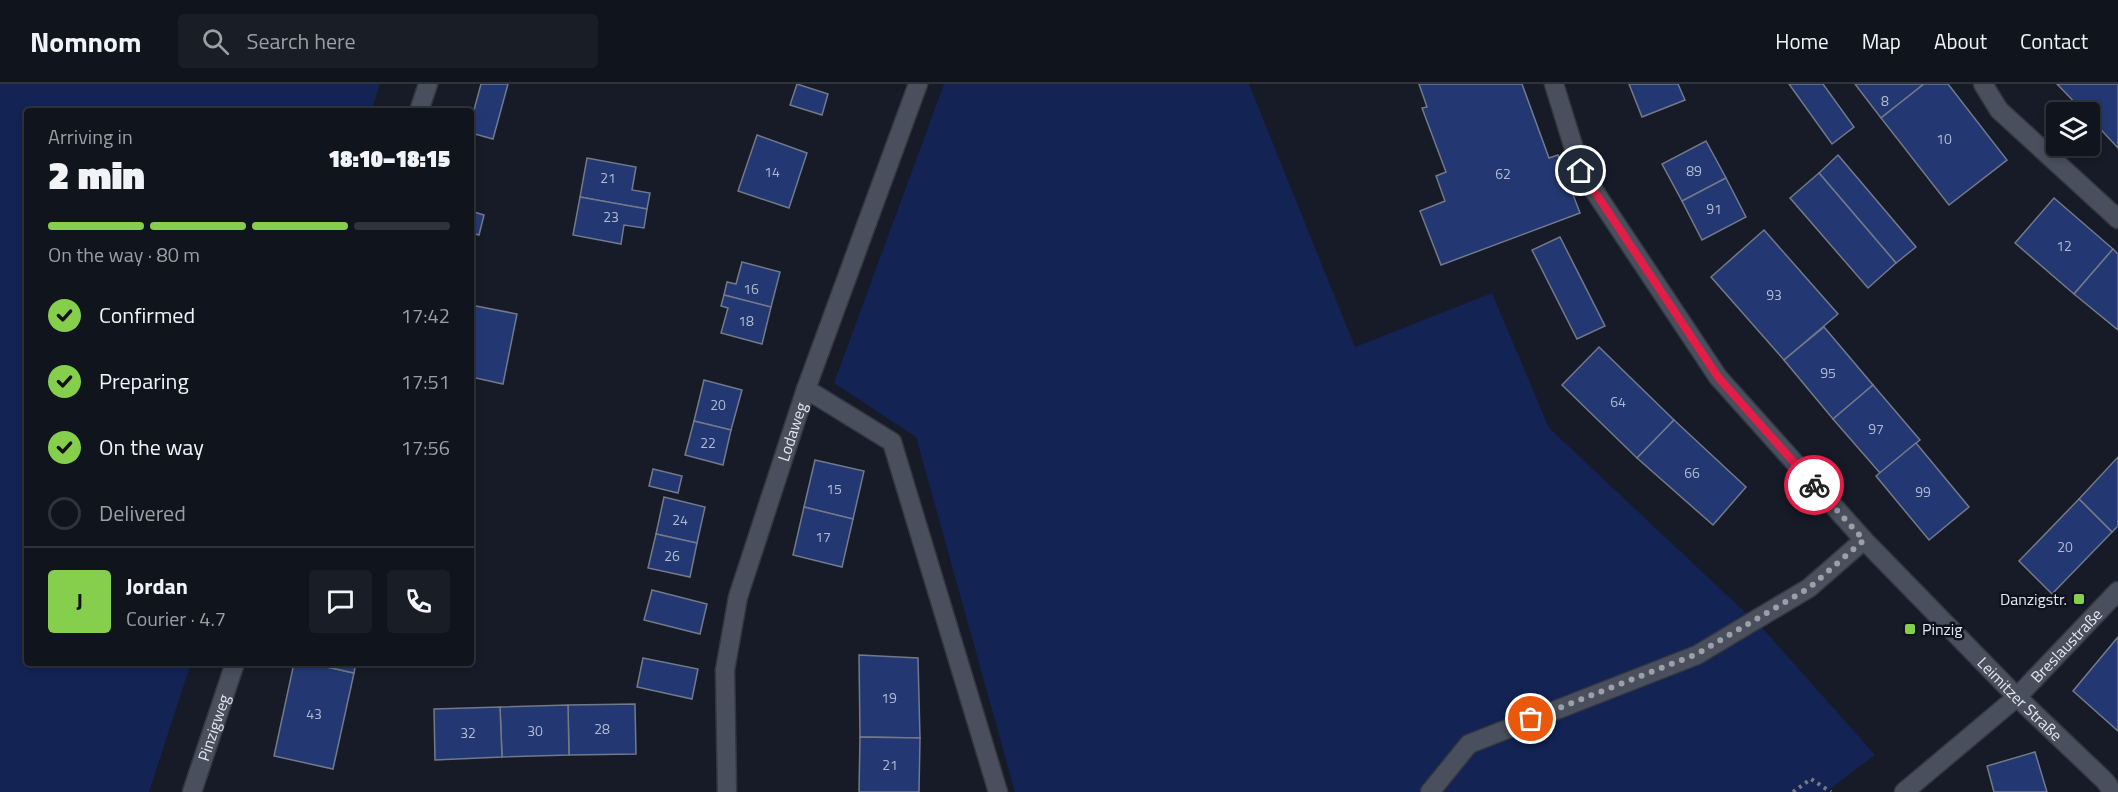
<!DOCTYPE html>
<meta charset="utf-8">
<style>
:root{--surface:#10141d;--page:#191d26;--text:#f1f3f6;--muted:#9c9ea4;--line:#30333b;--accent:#85cf4d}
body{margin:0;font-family:"Titillium Web",sans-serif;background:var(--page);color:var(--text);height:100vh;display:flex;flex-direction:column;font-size:22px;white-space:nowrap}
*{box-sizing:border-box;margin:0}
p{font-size:20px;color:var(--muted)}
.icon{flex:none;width:33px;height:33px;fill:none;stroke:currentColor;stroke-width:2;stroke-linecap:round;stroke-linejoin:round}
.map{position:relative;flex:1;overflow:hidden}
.details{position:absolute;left:24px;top:24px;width:450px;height:558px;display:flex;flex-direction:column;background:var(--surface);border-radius:6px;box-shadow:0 3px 9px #0003,0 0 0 2px var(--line)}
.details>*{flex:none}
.fabs{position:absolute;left:2046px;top:18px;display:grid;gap:12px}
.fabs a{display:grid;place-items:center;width:54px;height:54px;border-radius:6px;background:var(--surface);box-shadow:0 3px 9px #0003,0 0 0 2px var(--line);font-size:30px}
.pin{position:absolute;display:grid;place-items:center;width:51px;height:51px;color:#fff;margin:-26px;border:3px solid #fff;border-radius:50%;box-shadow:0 2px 6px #0007}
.courier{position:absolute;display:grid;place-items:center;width:60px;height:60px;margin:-30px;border:4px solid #e11d48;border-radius:50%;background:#fff;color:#222;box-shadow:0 2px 8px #0007}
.headline em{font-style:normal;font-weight:800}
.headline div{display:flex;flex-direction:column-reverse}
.headline{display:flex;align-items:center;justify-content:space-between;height:102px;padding:0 24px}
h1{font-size:39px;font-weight:800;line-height:45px}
.bar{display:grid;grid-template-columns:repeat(4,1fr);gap:9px 6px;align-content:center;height:72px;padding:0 24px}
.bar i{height:8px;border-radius:4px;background:var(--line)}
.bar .current{background:var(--accent)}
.bar p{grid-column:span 4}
.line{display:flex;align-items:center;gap:15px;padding:0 24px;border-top:2px solid var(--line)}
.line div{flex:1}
.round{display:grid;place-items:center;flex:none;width:63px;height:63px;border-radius:6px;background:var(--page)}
ol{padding:0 24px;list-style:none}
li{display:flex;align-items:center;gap:18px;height:66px}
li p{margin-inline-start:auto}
li .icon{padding:6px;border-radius:50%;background:var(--accent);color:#111;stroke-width:4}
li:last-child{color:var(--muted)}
li i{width:33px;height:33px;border:3px solid var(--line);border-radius:50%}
header{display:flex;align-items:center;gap:36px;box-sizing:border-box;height:84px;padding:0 30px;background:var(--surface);border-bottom:2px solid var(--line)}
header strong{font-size:28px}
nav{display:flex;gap:33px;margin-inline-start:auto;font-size:21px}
.search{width:420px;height:54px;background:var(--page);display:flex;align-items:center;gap:15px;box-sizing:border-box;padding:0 21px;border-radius:6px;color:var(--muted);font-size:22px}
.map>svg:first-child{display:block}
.green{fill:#122354}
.building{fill:#233873;stroke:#727988;stroke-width:1.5}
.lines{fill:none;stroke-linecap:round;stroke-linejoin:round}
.service-casing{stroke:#343740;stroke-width:21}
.minor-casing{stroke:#343740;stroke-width:21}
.tertiary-casing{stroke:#343740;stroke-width:21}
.path{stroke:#757983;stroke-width:4;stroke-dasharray:3 4.5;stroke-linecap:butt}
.service{stroke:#494f5d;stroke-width:18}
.minor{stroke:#494f5d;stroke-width:18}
.tertiary{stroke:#494f5d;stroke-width:18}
.done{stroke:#9b9fa8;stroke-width:6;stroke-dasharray:0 10.8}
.route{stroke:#e11d48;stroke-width:8}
.poi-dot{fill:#85cf4d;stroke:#0d121d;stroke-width:2}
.labels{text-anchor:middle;stroke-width:5;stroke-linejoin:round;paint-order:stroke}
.number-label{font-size:14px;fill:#b2bacf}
.street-label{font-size:16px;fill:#e2e6ee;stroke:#0d121d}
.poi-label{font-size:16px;fill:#e2e6ee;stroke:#0d121d;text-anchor:end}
</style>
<header>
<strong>Nomnom</strong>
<div class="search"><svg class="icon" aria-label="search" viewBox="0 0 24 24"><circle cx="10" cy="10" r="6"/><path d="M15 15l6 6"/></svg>Search here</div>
<nav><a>Home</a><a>Map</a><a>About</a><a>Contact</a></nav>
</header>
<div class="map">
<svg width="2118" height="708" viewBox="0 0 2118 708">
<rect width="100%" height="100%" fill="#161b27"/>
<g class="green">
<polygon points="0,0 380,0 371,27 27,27 27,579 191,579 149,708 0,708"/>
<polygon points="944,0 1249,0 1355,263 1492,209 1549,344 1765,547 1875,671 1826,708 1015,708 916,353 834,299"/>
</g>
<g class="building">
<polygon points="481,0 508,0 493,55 471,49 471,37"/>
<polygon points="797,0 828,10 822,31 790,21"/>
<polygon points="1419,0 1522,0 1549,74 1558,71 1580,129 1441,181 1420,127 1445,117 1436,92 1446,88 1422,24 1427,23"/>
<polygon points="1629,0 1678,0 1685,16 1642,33"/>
<polygon points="1789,0 1823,0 1854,43 1832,60"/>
<polygon points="1855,0 1924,0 1881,34"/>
<polygon points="1924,0 1948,0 2007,76 1949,121 1881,34"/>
<polygon points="2057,0 2118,0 2118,64 2090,34 2090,28 2084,28"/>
<polygon points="757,51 807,69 789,124 738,107"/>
<polygon points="1706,57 1726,94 1682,117 1662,80"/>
<polygon points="1838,71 1916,163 1896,179 1819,89"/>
<polygon points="587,74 636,83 632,106 650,109 647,125 580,113"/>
<polygon points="1819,89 1896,179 1868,204 1790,114"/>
<polygon points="1726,94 1746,133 1702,156 1682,117"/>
<polygon points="580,113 647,125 644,144 624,141 621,160 573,151"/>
<polygon points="2054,114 2113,165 2074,210 2015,159"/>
<polygon points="471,127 484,131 479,151 471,149"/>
<polygon points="1764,146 1838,230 1784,276 1711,193"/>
<polygon points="1560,153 1605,242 1577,255 1532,166"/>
<polygon points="2113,165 2118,170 2118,246 2074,210"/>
<polygon points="742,178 780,188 771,223 724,211 727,198 736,200"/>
<polygon points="724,211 771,223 762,260 721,249 728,224 721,222"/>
<polygon points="471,221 517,230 503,300 471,293"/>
<polygon points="1824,243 1873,301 1833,335 1784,276"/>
<polygon points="1599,263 1674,336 1637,374 1562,301"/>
<polygon points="704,296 742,306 731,346 694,337"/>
<polygon points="1873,301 1920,356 1880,389 1833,335"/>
<polygon points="1674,336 1746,403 1713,441 1637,374"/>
<polygon points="694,337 731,346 723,381 685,371"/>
<polygon points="1916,359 1969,423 1929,456 1876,392"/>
<polygon points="2118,373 2118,442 2112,448 2079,415"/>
<polygon points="815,376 864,387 853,435 804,423"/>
<polygon points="653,385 682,392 678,409 649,402"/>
<polygon points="664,413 705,423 697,459 656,450"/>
<polygon points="2079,415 2112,448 2052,510 2019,477"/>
<polygon points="804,423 853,435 842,483 793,471"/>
<polygon points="656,450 697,459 690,493 648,484"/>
<polygon points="652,506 707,520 700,550 644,536"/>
<polygon points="2118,553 2118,647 2073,607"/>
<polygon points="859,571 918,574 920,654 860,653"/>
<polygon points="643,574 698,585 692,615 637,603"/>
<polygon points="294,579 309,579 354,589 333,685 274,672"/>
<polygon points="309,579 356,579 354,589"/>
<polygon points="635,620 636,670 569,671 568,621"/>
<polygon points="568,621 569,671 502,673 500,623"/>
<polygon points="500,623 502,673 435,676 434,625"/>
<polygon points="860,653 920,654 919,708 859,708"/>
<polygon points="2035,668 2047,708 1994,708 1987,682"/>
</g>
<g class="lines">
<defs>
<g id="service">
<polyline points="806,305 892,358 998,708"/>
<polyline points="1430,708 1469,660 1697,571 1809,504 1864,456"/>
</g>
<g id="minor">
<polyline points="1983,0 1999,26 2118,135"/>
<polyline points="419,27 428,0"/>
<path id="s1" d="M192 708 235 579"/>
<path id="s2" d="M727 708 725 586 738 513 806 305 918 0"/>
<path id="s3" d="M1904 708 2017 613 2118 507"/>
</g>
<g id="tertiary">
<path id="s4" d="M1554 0 1581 87 1718 293 1864 456 2017 613 2105 697 2113 708"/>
</g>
</defs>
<use href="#service" class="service-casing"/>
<use href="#minor" class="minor-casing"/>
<use href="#tertiary" class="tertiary-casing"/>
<polyline class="path" points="1793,708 1811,695 1831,708"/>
<use href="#service" class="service"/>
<use href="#minor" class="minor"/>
<use href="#tertiary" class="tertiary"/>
</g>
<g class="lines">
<polyline class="done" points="1531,635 1697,570 1809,504 1864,456 1814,401"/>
<polyline class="route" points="1581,87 1718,293 1814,401"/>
</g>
<g class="poi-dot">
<rect x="2073" y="509" width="12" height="12" rx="3"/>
<rect x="1904" y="539" width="12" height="12" rx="3"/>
</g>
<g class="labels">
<g class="number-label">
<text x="1885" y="22">8</text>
<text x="1944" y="60">10</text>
<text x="1694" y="92">89</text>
<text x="772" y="93">14</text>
<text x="1503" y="95">62</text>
<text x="608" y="99">21</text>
<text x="1714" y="130">91</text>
<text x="611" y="138">23</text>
<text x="2064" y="167">12</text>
<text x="751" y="210">16</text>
<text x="1774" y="216">93</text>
<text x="746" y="242">18</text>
<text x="1828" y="294">95</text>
<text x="1618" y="323">64</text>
<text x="718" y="326">20</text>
<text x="1876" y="350">97</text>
<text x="708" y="364">22</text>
<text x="1692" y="394">66</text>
<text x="834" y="410">15</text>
<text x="1923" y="413">99</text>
<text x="680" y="441">24</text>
<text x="823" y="458">17</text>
<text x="2065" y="468">20</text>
<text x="672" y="477">26</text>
<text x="889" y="619">19</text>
<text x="314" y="635">43</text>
<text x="602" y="650">28</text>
<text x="535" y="652">30</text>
<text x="468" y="654">32</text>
<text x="890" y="686">21</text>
</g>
<g class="street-label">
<text dy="6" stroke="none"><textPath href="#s2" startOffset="370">Lodaweg</textPath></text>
<text dy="6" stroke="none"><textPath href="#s3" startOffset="219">Breslaustraße</textPath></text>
<text dy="6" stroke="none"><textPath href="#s4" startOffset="780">Leimitzer Straße</textPath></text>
<text dy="6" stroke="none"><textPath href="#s1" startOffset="68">Pinzigweg</textPath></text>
</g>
<g class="poi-label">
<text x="2067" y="521">Danzigstr.</text>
<text x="1922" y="551" text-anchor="start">Pinzig</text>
</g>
</g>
</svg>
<div class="fabs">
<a><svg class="icon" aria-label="layers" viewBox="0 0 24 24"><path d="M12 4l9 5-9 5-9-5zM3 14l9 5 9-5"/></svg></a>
</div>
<div class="pin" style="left:1531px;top:635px;background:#ea580c"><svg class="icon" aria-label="bag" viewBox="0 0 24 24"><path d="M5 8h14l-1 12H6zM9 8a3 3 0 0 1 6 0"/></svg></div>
<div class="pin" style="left:1581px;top:87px;background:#1f2937"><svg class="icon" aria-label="home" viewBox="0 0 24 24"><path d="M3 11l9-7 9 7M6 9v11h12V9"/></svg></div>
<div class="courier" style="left:1814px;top:401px"><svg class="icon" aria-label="bike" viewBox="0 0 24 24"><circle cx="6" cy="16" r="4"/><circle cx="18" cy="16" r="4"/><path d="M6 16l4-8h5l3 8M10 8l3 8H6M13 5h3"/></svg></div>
<section class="details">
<div class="headline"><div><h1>2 min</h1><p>Arriving in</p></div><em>18:10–18:15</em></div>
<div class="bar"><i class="current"></i><i class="current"></i><i class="current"></i><i></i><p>On the way · 80 m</p></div>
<ol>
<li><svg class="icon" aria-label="check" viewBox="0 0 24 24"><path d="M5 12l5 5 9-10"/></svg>Confirmed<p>17:42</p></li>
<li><svg class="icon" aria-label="check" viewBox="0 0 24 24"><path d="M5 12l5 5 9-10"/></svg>Preparing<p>17:51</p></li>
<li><svg class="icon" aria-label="check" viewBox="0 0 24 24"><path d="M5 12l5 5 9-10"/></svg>On the way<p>17:56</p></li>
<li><i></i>Delivered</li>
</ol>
<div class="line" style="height:108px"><b class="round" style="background:var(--accent);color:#111">J</b><div><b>Jordan</b><p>Courier · 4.7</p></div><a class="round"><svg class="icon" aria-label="chat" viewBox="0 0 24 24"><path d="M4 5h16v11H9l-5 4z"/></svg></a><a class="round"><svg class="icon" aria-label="phone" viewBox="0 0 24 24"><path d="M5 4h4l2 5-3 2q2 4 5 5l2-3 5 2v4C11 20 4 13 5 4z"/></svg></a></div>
</section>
</div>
